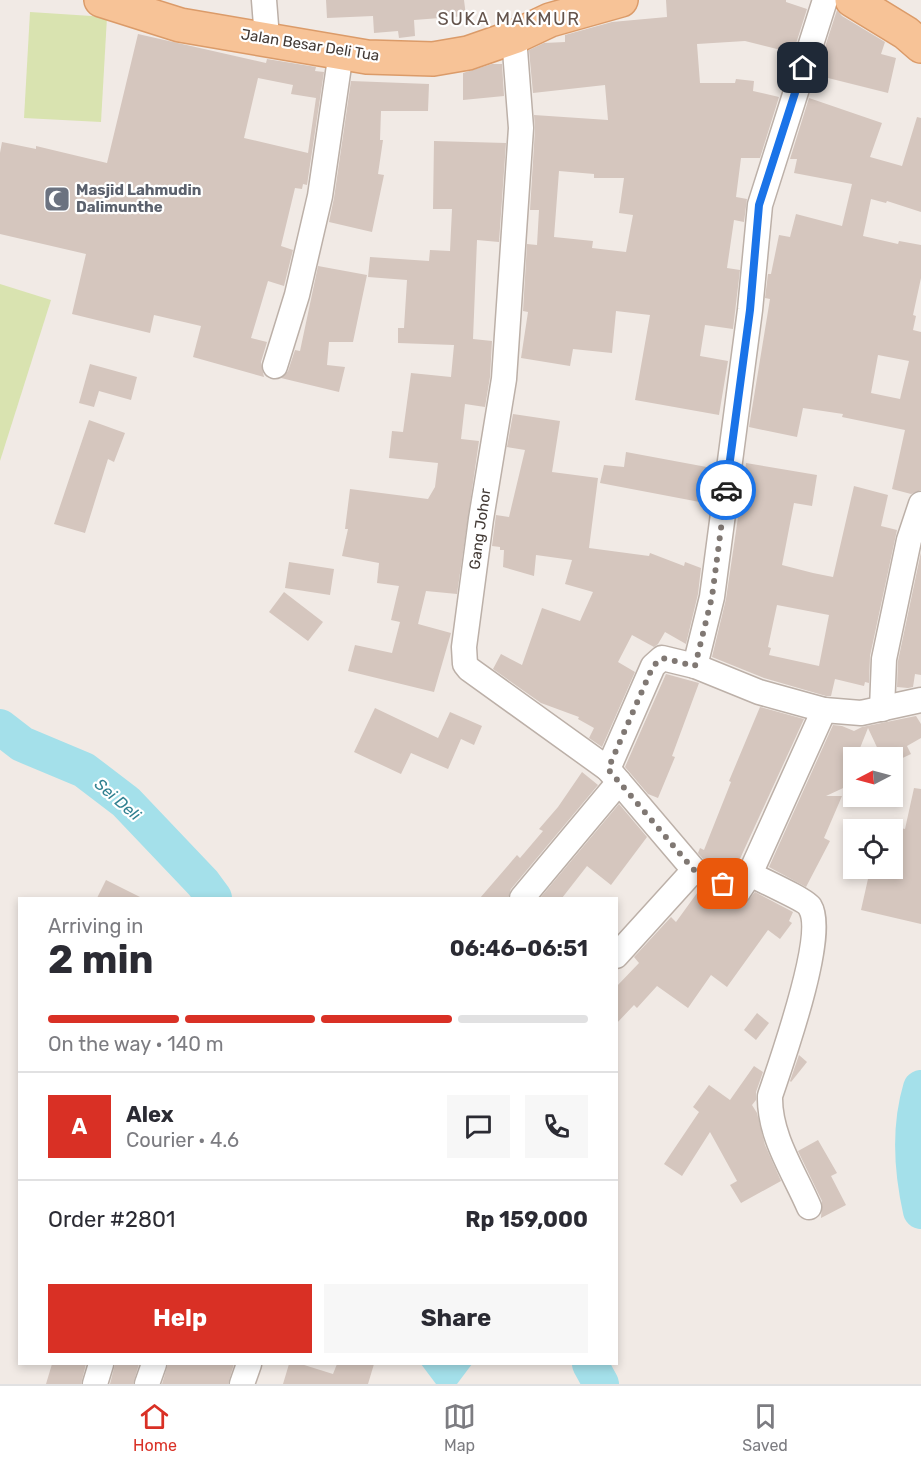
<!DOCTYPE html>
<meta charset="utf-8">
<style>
:root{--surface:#fff;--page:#f7f7f7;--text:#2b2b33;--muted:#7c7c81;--line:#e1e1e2;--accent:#d93025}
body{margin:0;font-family:Rubik,sans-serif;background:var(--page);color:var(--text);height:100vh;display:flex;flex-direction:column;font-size:22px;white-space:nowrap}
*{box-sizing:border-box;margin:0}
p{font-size:20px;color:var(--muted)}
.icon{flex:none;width:33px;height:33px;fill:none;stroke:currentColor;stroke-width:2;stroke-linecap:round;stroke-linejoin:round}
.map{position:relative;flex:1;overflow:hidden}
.details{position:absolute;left:18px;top:897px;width:600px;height:468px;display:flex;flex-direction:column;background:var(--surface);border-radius:0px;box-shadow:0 3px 9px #0003}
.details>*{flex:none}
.needle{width:39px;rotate:264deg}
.tools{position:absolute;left:843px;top:747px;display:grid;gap:12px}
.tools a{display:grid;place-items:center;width:60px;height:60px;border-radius:0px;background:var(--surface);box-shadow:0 3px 9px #0003;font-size:30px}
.pin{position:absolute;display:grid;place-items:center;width:51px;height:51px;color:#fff;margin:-26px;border-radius:12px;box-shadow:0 3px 9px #0006}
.courier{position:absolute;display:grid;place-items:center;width:60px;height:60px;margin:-30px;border:4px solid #1a73e8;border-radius:50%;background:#fff;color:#222;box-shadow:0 2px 8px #0007}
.summary em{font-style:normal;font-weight:700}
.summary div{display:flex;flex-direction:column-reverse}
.summary{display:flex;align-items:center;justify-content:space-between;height:102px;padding:0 30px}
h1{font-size:39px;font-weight:700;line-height:45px}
.bar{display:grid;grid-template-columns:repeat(4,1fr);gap:9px 6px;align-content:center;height:72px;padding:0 30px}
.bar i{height:8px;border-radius:4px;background:var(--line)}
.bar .active{background:var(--accent)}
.bar p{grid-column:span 4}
.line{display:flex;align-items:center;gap:15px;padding:0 30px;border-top:2px solid var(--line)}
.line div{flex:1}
.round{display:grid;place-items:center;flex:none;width:63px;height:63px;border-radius:0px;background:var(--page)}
.cta{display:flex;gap:12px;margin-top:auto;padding:12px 30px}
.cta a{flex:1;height:69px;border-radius:0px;background:var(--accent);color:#fff;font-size:24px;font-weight:700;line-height:69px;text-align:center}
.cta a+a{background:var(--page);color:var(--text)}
.menu{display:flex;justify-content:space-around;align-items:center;height:84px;border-top:2px solid var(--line);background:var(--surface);font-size:16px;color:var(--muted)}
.menu a{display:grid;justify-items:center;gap:3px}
.menu .active{color:var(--accent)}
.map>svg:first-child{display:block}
.green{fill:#d9e3b0}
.water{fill:#a4e0ea}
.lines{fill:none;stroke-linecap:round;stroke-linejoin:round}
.river{stroke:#a4e0ea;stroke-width:36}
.building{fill:#d5c6be;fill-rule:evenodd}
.minor-casing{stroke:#bcb0a8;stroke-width:27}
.primary-casing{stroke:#db9b69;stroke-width:36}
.minor{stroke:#fff;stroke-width:24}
.primary{stroke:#f7c397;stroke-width:33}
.done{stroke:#807873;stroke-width:6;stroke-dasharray:0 10.8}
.route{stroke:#1a73e8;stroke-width:8}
.labels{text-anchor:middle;stroke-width:4.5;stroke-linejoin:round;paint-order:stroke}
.street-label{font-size:15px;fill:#433a35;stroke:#fff}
.worship-label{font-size:15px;font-weight:bold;fill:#5b616d;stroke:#fff;text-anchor:start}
.water-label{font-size:16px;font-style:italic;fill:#308090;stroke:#fff}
.quarter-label{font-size:18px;letter-spacing:1.5px;fill:#65554d;stroke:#fff}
</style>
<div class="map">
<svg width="921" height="1384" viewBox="0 0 921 1384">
<rect width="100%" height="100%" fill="#f1eae5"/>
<g class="green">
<polygon points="30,12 107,17 101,122 24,118"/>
<polygon points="0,284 51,300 0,461"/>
</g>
<polygon class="water" points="421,1364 472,1364 457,1384 436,1384"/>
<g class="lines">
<g class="river">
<polyline points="0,727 22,744 84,770 126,802 203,883 214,898"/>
<path d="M921 1088C909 1128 912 1171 921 1211"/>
<polyline points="590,1364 601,1384"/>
</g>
</g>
<g class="building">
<polygon points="326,0 464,0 466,16 414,20 415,36 399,38 398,31 374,33 373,16 327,18"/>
<path d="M666 0H786V2L807 9 793 53 745 41 697 44 700 83H735L736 79 754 81 753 91 779 97 760 158H741L736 197 747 199 744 222 734 220 727 268 740 270 733 329 705 325 700 356 728 361 719 415 635 400 650 315 616 311 612 353 573 349 570 366 521 358 528 312 523 311 527 244 537 245 539 210H530L535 129 534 115 608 120 605 85 533 93 529 50 544 43 565 42V35L612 22 667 17ZM559 171 594 174V178H624L619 213 633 215 626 252 592 248 593 241 554 237Z"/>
<polygon points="837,10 842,16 885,42 881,54 896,58 888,93 816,75"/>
<path d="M138 34 266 63 267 59 316 67 315 71 324 72 307 185 303 184 302 189 295 188 281 246 293 250 284 286 268 281 251 338 267 342 261 362 264 377 193 357 201 326 154 315 150 333 72 314 86 254 0 234V153L2 142 36 149V146L107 163ZM258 78 293 85 291 94 316 98 308 153 244 138Z"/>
<polygon points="492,64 502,64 504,96 463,100 463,73"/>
<polygon points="351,81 429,84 428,111 381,111 380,140 383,140 378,174 384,175 372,232 329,222 334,198"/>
<path d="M809 98 882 123 870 157 902 166 917 117 921 118V212L887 201 886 203 871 199 863 236 898 244 899 241 921 245V278L913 315 916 316 913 330 921 332V490L911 494 892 489 905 430 842 417 843 414 803 408 797 437 749 427 770 299 765 298 768 274H771L779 235 790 237 796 214 842 226 852 184 794 173 797 159H790ZM878 355 909 361 900 399 871 393Z"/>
<polygon points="434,141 506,143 499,242 477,240 473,339 492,341 490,377 485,407 465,404 461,439 479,441 457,594 426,591 418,624 451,633 434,692 348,671 355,645 392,653 400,622 391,620 399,586 377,583 379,563 342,556 348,529 345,529 350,489 428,499 435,487 438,463 389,458 392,431 403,432 411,373 451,377 454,345 398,343 398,328 404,328 407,280 368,277 370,257 429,261 430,250 450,251 452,209 433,209"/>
<polygon points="318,266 367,275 353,342 329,342 327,365 345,367 339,392 281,378 288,371 295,350 300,351"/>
<polygon points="90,364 137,377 131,400 99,391 94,407 79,403"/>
<polygon points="513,414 560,421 552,472 598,478 589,548 649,556 650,553 684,566 685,562 701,568 698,594 686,644 665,632 658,644 654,647 632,635 618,662 635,672 602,747 589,738 594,728 578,719 579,717 541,703 493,669 501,654 522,665 542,608 580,621 593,592 565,584 572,560 536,555 534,576 503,567 504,550 500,550 500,547 492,546 496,515 509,517 525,450 507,447"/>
<polygon points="89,420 125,433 114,462 108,459 85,533 54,524"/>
<polygon points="626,452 712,468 705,503 600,483 604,465 624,467"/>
<path d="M746 463 817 475 812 506 794 503 782 565 813 573 833 577 854 486 888 495 881 526 897 530 870 656 869 683 865 682 864 686 835 679 831 696H826L764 678 712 657 726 599ZM777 605 829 615 819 666 769 655 771 648 768 647Z"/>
<polygon points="921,552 921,675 915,674 913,687 908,688 897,687 898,661"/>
<polygon points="289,562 334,569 330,595 285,588"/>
<polygon points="284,592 323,622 308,641 269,612"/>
<polygon points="666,674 699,683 672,756 675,757 658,798 648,794 625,767"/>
<polygon points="760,707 804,719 733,874 703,859 698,853 700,848 704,850 731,782 729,781"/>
<polygon points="375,708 438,738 450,712 482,726 474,745 461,739 448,769 411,753 401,774 354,752"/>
<polygon points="916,716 921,724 921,738 907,746 911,754 892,763 892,758 882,758 868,728 856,758 854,758 854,783 826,796 842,796 824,838 830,841 806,887 769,867 833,725 842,726 854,731 862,727"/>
<polygon points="582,772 598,785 511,889 508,898 480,898 517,855 520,858 543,831 539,829 558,807"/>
<polygon points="914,788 921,789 921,924 861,910 870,870 892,876 892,826 905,829"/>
<polygon points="619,804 647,837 611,885 587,866 562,898 540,898"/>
<polygon points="106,880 142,898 97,898"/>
<polygon points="700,889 738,906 745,904 755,892 793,912 789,921 792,923 780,939 768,930 727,987 711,975 688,1008 657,986 637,1008 634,1005 616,1024 616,987 639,963 634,957 671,917 676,922"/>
<polygon points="757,1013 769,1023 756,1040 744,1030"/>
<polygon points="799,1055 807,1062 791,1082 790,1081"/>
<polygon points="754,1066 763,1072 756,1092 756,1100 752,1105 757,1113 765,1145 781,1181 741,1203 730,1185 737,1181 710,1132 682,1176 664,1164 699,1112 693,1107 709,1085 730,1100"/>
<polygon points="818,1140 837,1173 831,1176 846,1205 821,1218 822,1201 798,1151"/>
<polygon points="52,1364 86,1364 81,1384 46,1384"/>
<polygon points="115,1364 139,1364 133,1384 110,1384"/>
<polygon points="168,1364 234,1364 228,1384 162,1384"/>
<polygon points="289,1364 301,1364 333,1374 337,1364 374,1364 368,1384 283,1384"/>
</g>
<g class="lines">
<defs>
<g id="minor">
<polyline points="264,0 267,38"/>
<polyline points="514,37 521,128 504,379 481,519 464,647 465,664 469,669 608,769 694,870 738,892 750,874 824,710"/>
<polyline points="275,366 297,295 320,196 341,52"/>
<polyline points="695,666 712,597 750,310 760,205 825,0"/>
<polyline points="882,709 884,659 909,540 921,504"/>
<polyline points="608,769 653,666 662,658 695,666 759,692 824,710 861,713 921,700"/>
<path d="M750 874C761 880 806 900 810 907 827 935 781 1063 770 1096 769 1136 794 1172 809 1207"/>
<polyline points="522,898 619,782"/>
<polyline points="616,956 694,870"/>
<polyline points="95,1384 101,1364"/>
<polyline points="147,1384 154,1364"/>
<polyline points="242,1384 249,1364"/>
</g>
<g id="primary">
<polyline points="101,0 180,25 367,57 433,59 468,53 514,37 550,20 621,0"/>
<polyline points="852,0 906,33 921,46"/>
</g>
</defs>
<use href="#minor" class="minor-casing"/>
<use href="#primary" class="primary-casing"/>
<use href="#minor" class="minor"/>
<use href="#primary" class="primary"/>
</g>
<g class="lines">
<polyline class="done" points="723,884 694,870 608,769 653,666 662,658 695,666 712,597 726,490"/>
<polyline class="route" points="726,490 750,310 759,205 803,68"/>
</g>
<defs>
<symbol id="mosque-square" viewBox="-11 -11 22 22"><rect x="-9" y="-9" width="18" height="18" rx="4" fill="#6b7280" stroke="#fff"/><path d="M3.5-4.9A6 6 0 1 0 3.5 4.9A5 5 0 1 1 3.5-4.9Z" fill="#fff"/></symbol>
</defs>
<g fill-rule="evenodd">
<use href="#mosque-square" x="42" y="184" width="30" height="30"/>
</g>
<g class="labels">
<g class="street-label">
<text transform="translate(310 45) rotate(9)" y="5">Jalan Besar Deli Tua</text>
<text transform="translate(480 529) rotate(-82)" y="5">Gang Johor</text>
</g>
<g class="worship-label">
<text x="76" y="195">Masjid Lahmudin<tspan x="76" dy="17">Dalimunthe</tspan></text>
</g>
<g class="water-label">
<text transform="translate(118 799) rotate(41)" y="6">Sei Deli</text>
</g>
<g class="quarter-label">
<text x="509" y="25">SUKA MAKMUR</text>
</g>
</g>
</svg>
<div class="tools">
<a><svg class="needle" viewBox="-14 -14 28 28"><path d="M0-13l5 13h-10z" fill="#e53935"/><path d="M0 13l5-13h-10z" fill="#7c7c81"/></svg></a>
<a><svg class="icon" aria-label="locate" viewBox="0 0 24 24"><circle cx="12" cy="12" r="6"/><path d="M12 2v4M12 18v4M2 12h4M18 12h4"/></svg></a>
</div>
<div class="pin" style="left:723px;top:884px;background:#ea580c"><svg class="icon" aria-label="bag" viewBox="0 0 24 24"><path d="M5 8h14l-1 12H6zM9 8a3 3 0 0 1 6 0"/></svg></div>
<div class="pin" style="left:803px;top:68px;background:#1f2937"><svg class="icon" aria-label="home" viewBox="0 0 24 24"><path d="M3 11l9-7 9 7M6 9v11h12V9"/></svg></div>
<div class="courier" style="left:726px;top:490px"><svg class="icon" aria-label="car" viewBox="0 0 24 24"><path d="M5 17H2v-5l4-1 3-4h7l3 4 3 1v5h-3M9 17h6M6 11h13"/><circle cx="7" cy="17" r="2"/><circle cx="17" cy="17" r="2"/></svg></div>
<section class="details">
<div class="summary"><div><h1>2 min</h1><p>Arriving in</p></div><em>06:46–06:51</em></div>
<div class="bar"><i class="active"></i><i class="active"></i><i class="active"></i><i></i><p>On the way · 140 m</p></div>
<div class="line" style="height:108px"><b class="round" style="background:var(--accent);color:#fff">A</b><div><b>Alex</b><p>Courier · 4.6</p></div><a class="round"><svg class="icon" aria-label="chat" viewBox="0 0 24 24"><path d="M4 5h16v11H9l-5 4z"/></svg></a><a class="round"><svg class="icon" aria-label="phone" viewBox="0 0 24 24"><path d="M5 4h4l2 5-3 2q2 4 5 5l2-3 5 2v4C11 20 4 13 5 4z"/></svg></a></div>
<div class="line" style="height:78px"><div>Order #2801</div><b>Rp 159,000</b></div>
<div class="cta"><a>Help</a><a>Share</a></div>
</section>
</div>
<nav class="menu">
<a class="active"><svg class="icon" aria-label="home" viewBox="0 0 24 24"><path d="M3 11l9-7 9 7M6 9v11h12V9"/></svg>Home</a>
<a><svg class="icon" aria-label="map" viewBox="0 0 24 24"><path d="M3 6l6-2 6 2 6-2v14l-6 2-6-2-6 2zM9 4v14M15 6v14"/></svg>Map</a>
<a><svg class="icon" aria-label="saved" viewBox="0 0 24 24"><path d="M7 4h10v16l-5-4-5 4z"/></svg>Saved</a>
</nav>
